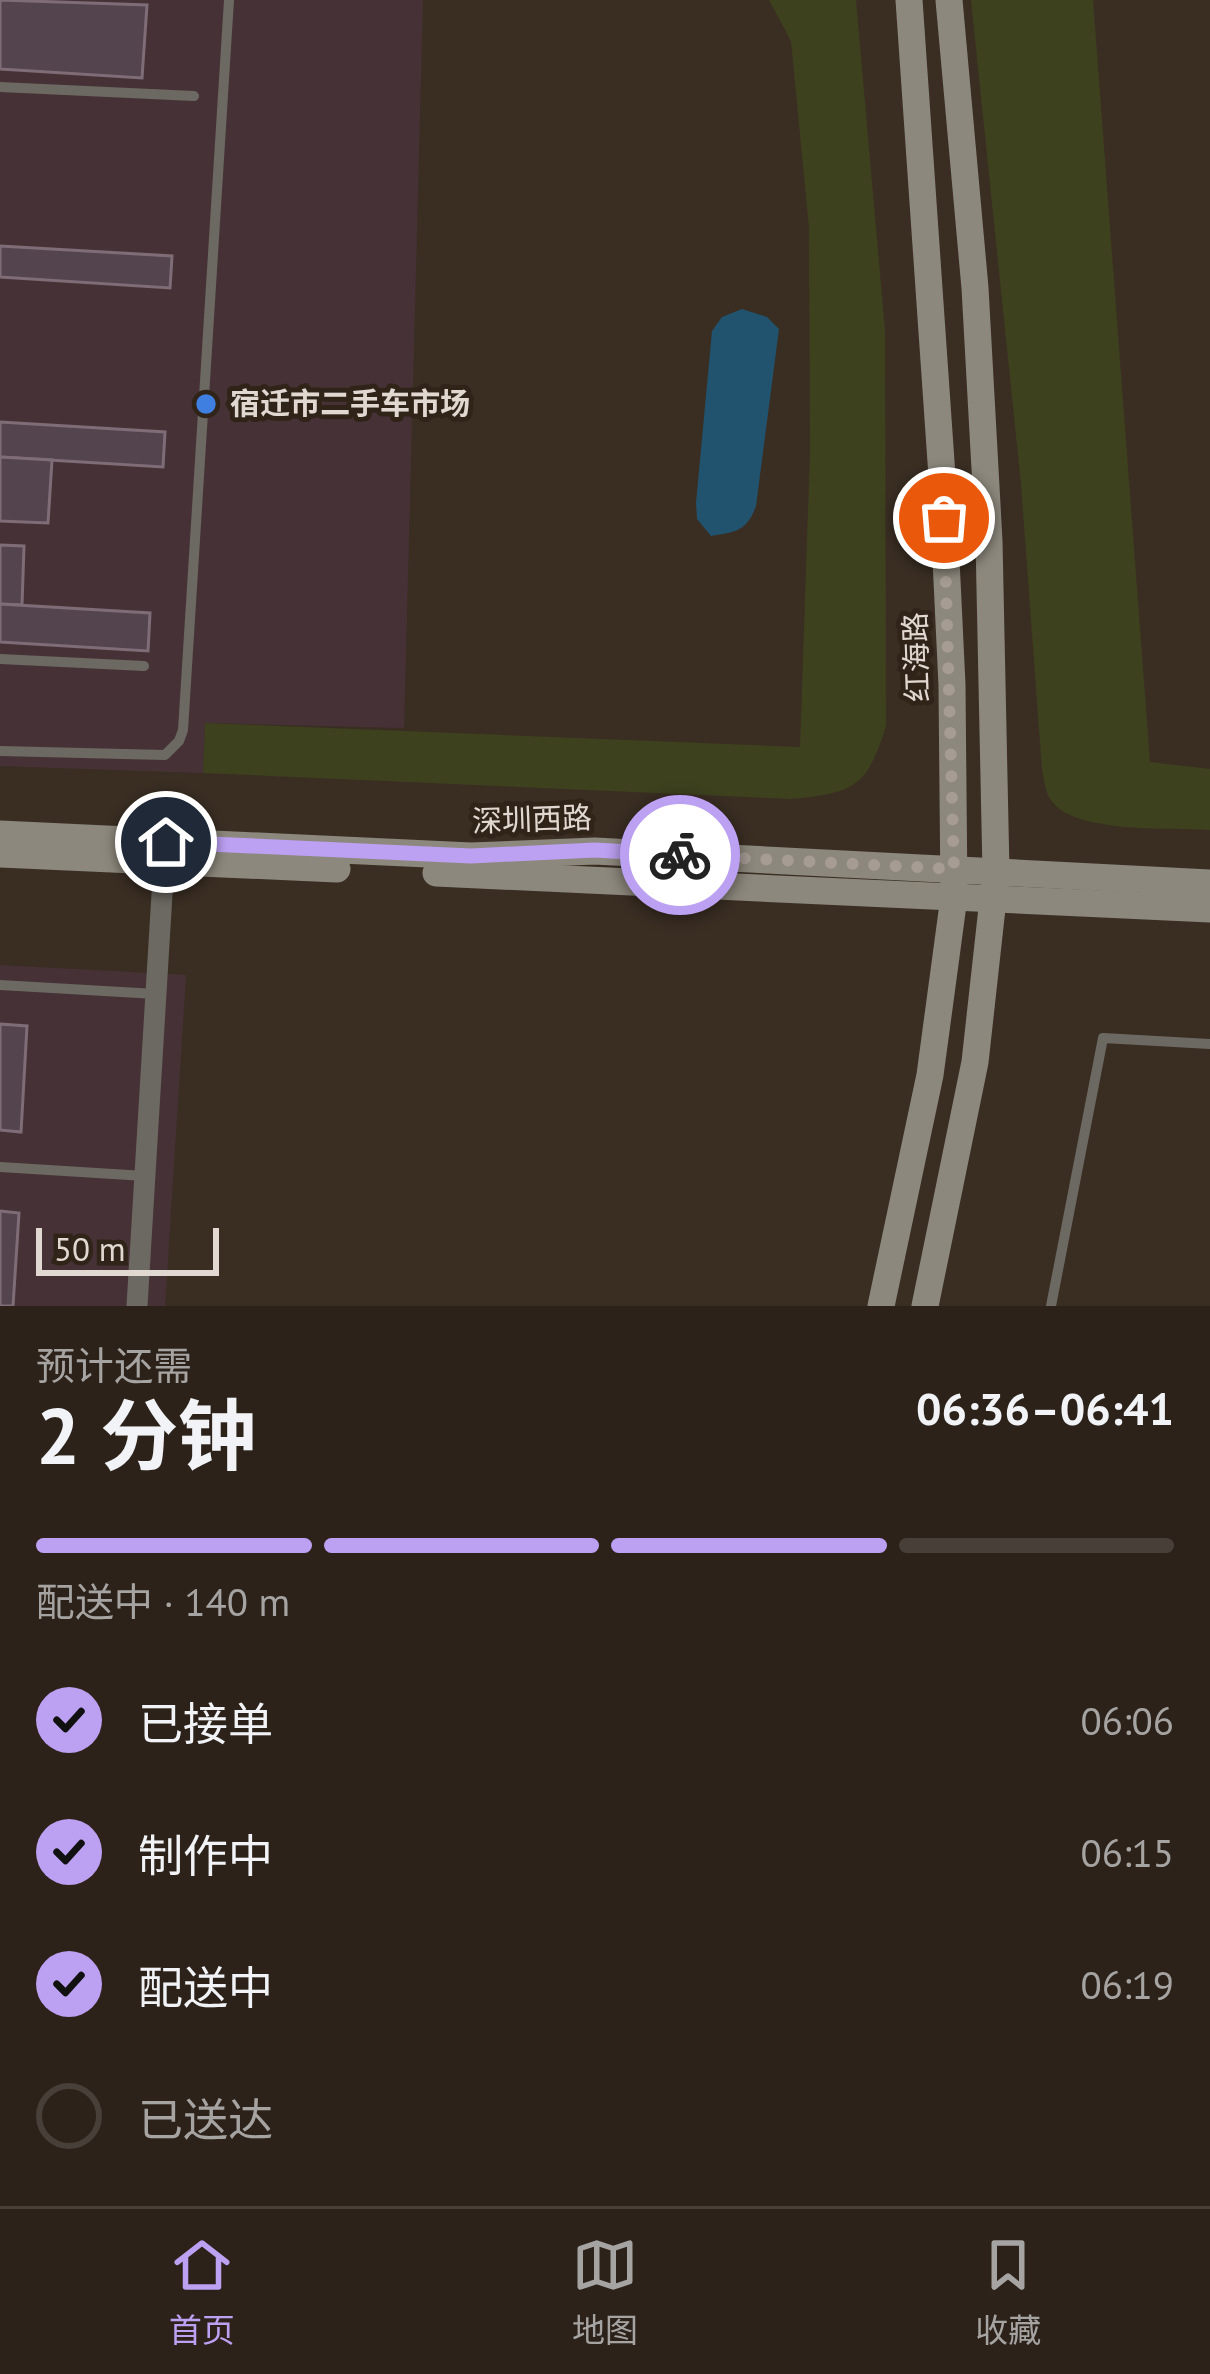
<!DOCTYPE html>
<html lang="zh">
<meta charset="utf-8">
<style>
:root{--surface:#2c221a;--page:#382f27;--text:#f1f3f6;--muted:#a6a4a2;--line:#483f39;--accent:#bca0f2}
body{margin:0;font-family:"PT Sans","Noto Sans SC",sans-serif;background:var(--page);color:var(--text);height:100vh;display:flex;flex-direction:column;font-size:45px;white-space:nowrap}
*{box-sizing:border-box;margin:0}
p{font-size:39px;color:var(--muted)}
.icon{flex:none;width:66px;height:66px;fill:none;stroke:currentColor;stroke-width:2;stroke-linecap:round;stroke-linejoin:round}
.map{position:relative;height:1306px;overflow:hidden}
.drawer{display:flex;flex-direction:column;background:var(--surface);flex:1}
.drawer>*{flex:none}
.scale{position:absolute;left:36px;bottom:30px;width:183px;box-sizing:border-box;padding-left:12px;border:6px solid #e0d8d1;border-top:0;font-size:33px;line-height:42px;white-space:nowrap;color:#e0d8d1;-webkit-text-stroke:9px #302419;paint-order:stroke}
.pin{position:absolute;display:grid;place-items:center;width:102px;height:102px;color:#fff;margin:-51px;border:6px solid #fff;border-radius:50%;box-shadow:0 3px 12px #0007}
.courier{position:absolute;display:grid;place-items:center;width:120px;height:120px;margin:-60px;border:9px solid #bca0f2;border-radius:50%;background:#fff;color:#222;box-shadow:0 3px 15px #0007}
.summary em{font-style:normal;font-weight:700}
.summary div{display:flex;flex-direction:column-reverse}
.summary{display:flex;align-items:center;justify-content:space-between;height:204px;padding:0 36px}
h1{font-size:78px;font-weight:700;line-height:90px}
.bar{display:grid;grid-template-columns:repeat(4,1fr);gap:18px 12px;align-content:center;height:144px;padding:0 36px}
.bar i{height:15px;border-radius:9px;background:var(--line)}
.bar .active{background:var(--accent)}
.bar p{grid-column:span 4}
ol{padding:0 36px;list-style:none}
li{display:flex;align-items:center;gap:36px;height:132px}
li p{margin-inline-start:auto}
li .icon{padding:12px;border-radius:50%;background:var(--accent);color:#111;stroke-width:4}
li:last-child{color:var(--muted)}
li i{width:66px;height:66px;border:6px solid var(--line);border-radius:50%}
.dock{display:flex;justify-content:space-around;align-items:center;height:168px;border-top:3px solid var(--line);background:var(--surface);font-size:33px;color:var(--muted)}
.dock a{display:grid;justify-items:center;gap:6px}
.dock .active{color:var(--accent)}
.map>svg:first-child{display:block}
.commercial{fill:#463236}
.green{fill:#3e411e}
.water{fill:#21536e}
.building{fill:#54444e;stroke:#7e6d77;stroke-width:3}
.lines{fill:none;stroke-linecap:round;stroke-linejoin:round}
.lane{stroke:#6c6962;stroke-width:10}
.street{stroke:#6c6962;stroke-width:21}
.secondary{stroke:#8d887d;stroke-width:27}
.done{stroke:#a69c94;stroke-width:12;stroke-dasharray:0 21.6}
.route{stroke:#bca0f2;stroke-width:15}
.shop-dot{fill:#3f7fe0;stroke:#302419;stroke-width:4.5}
.labels{text-anchor:middle;stroke-width:10;stroke-linejoin:round;paint-order:stroke}
.poi-label{font-size:30px;font-weight:bold;fill:#e0d8d1;stroke:#302419;text-anchor:start}
.street-label{font-size:30px;fill:#e0d8d1;stroke:#302419}
</style>
<div class="map">
<svg width="1210" height="1306" viewBox="0 0 1210 1306">
<rect width="100%" height="100%" fill="#3a2e23"/>
<g class="commercial">
<polygon points="0,0 423,0 404,728 205,723 203,773 0,766"/>
<polygon points="0,965 186,975 165,1306 0,1306"/>
</g>
<g class="green">
<path d="M769 0H856L885 331 886 726C867 787 855 793 791 799L203 773 205 723 800 747 810 452 809 228 791 41Z"/>
<path d="M971 0H1093L1150 762 1210 769V830C1171 827 1069 835 1049 797 1045 790 1044 778 1042 770L1021 484Z"/>
</g>
<path class="water" d="M742 309 767 317 779 329 756 506C747 531 736 532 711 536L697 519 696 503 712 331 722 317Z"/>
<g class="building">
<polygon points="0,0 147,5 142,78 0,69"/>
<polygon points="0,246 172,256 170,288 0,277"/>
<polygon points="0,422 165,432 163,467 0,457"/>
<polygon points="0,457 52,460 48,523 0,521"/>
<polygon points="0,545 24,546 22,605 0,604"/>
<polygon points="0,604 150,613 148,651 0,642"/>
<polygon points="0,1024 27,1026 21,1132 0,1130"/>
<polygon points="0,1211 19,1213 13,1306 0,1306"/>
</g>
<g class="lines">
<g class="lane">
<polyline points="0,87 194,96"/>
<polyline points="0,659 144,666"/>
<polyline points="0,751 165,755 179,741 183,730 229,0"/>
<polyline points="0,985 156,994"/>
<polyline points="0,1167 145,1176"/>
<polyline points="1051,1306 1103,1038 1210,1044"/>
</g>
<polyline class="street" points="137,1306 164,861"/>
<g class="secondary">
<polyline points="0,834 471,856 595,851 1210,883"/>
<polyline points="0,854 337,869"/>
<polyline points="436,873 1210,909"/>
<polyline points="881,1306 930,1075 954,897 952,685 942,476 909,0"/>
<polyline points="925,1306 975,1062 996,872 989,541 975,288 949,0"/>
</g>
</g>
<g class="lines">
<polyline class="done" points="680,855 954,869 944,518"/>
<polyline class="route" points="166,842 471,856 595,850 680,855"/>
</g>
<circle class="shop-dot" cx="206" cy="404" r="12"/>
<g class="labels">
<g class="poi-label">
<text x="230" y="414">宿迁市二手车市场</text>
</g>
<g class="street-label">
<text transform="translate(917 657) rotate(-92)" y="10">红海路</text>
<text transform="translate(532 820) rotate(-2)" y="10">深圳西路</text>
</g>
</g>
</svg>
<div class="scale">50 m</div>
<div class="pin" style="left:944px;top:518px;background:#ea580c"><svg class="icon" aria-label="bag" viewBox="0 0 24 24"><path d="M5 8h14l-1 12H6zM9 8a3 3 0 0 1 6 0"/></svg></div>
<div class="pin" style="left:166px;top:842px;background:#1f2937"><svg class="icon" aria-label="home" viewBox="0 0 24 24"><path d="M3 11l9-7 9 7M6 9v11h12V9"/></svg></div>
<div class="courier" style="left:680px;top:855px"><svg class="icon" aria-label="bike" viewBox="0 0 24 24"><circle cx="6" cy="16" r="4"/><circle cx="18" cy="16" r="4"/><path d="M6 16l4-8h5l3 8M10 8l3 8H6M13 5h3"/></svg></div>
</div>
<section class="drawer">
<div class="summary"><div><h1>2 分钟</h1><p>预计还需</p></div><em>06:36–06:41</em></div>
<div class="bar"><i class="active"></i><i class="active"></i><i class="active"></i><i></i><p>配送中 · 140 m</p></div>
<ol>
<li><svg class="icon" aria-label="check" viewBox="0 0 24 24"><path d="M5 12l5 5 9-10"/></svg>已接单<p>06:06</p></li>
<li><svg class="icon" aria-label="check" viewBox="0 0 24 24"><path d="M5 12l5 5 9-10"/></svg>制作中<p>06:15</p></li>
<li><svg class="icon" aria-label="check" viewBox="0 0 24 24"><path d="M5 12l5 5 9-10"/></svg>配送中<p>06:19</p></li>
<li><i></i>已送达</li>
</ol>
</section>
<nav class="dock">
<a class="active"><svg class="icon" aria-label="home" viewBox="0 0 24 24"><path d="M3 11l9-7 9 7M6 9v11h12V9"/></svg>首页</a>
<a><svg class="icon" aria-label="map" viewBox="0 0 24 24"><path d="M3 6l6-2 6 2 6-2v14l-6 2-6-2-6 2zM9 4v14M15 6v14"/></svg>地图</a>
<a><svg class="icon" aria-label="saved" viewBox="0 0 24 24"><path d="M7 4h10v16l-5-4-5 4z"/></svg>收藏</a>
</nav>
